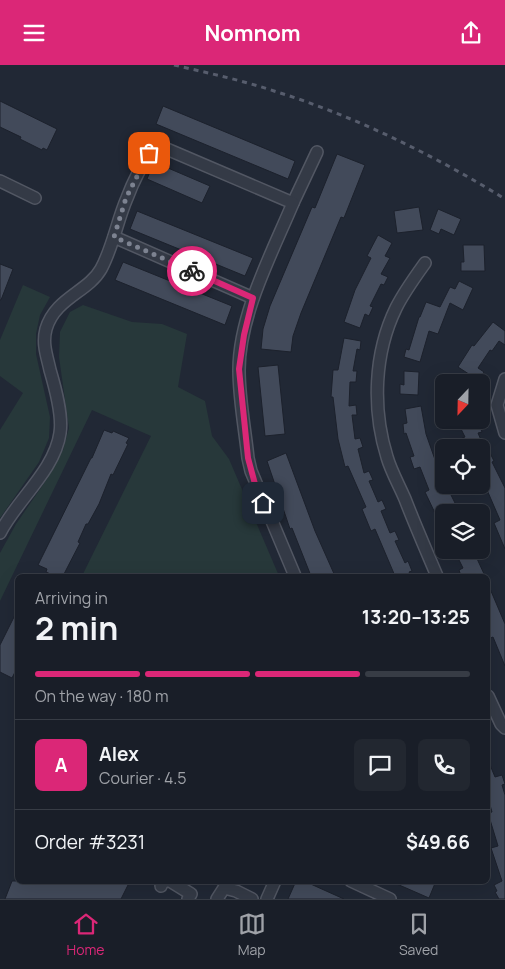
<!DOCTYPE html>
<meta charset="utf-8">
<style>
:root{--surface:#191e28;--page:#222730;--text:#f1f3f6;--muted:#9fa2a8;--line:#373c45;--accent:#db2777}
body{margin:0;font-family:Manrope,sans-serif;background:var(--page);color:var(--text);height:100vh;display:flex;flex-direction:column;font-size:19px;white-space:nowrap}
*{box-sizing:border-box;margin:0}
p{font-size:16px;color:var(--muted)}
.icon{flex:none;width:28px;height:28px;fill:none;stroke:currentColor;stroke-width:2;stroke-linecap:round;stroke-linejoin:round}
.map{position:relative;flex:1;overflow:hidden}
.panel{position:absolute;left:15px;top:509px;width:475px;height:310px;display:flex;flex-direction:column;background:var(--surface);border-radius:8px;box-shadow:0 5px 20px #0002,0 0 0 1px var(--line)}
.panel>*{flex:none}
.needle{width:32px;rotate:202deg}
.fabs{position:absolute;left:435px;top:309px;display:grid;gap:10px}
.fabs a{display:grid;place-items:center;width:55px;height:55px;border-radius:8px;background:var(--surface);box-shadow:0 5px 20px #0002,0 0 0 1px var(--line);font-size:25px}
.pin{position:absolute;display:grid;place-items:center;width:42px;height:42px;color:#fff;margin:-21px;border-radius:10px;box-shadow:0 2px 8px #0006}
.courier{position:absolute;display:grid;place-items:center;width:50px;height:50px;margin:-25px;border:4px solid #db2777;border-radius:50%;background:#fff;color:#222;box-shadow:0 1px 6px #0007}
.headline em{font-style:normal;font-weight:700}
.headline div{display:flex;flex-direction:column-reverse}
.headline{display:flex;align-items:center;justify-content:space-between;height:85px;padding:0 20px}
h1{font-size:32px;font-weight:700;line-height:38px}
.bar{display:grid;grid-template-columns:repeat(4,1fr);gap:8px 5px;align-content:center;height:60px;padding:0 20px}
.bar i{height:6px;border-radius:4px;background:var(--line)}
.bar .selected{background:var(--accent)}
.bar p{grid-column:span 4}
.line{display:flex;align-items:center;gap:12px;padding:0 20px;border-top:1px solid var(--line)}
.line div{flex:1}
.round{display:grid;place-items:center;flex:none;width:52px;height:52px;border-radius:8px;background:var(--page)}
header{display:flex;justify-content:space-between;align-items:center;height:65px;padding:0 20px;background:var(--accent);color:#fff;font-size:22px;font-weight:700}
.tabs{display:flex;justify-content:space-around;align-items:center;height:70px;border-top:1px solid var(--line);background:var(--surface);font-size:14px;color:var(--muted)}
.tabs a{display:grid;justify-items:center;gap:2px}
.tabs .selected{color:var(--accent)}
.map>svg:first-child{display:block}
.green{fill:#27383a}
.building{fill:#424a5a;stroke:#1c212c}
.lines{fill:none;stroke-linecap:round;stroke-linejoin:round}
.minor-casing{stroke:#525763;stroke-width:14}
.minor{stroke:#343a46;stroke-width:11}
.rail{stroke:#575d6d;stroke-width:3;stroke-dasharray:5 5;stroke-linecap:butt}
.done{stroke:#7d8391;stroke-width:5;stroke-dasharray:0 9}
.route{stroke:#db2777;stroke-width:6}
</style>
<header><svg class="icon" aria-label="menu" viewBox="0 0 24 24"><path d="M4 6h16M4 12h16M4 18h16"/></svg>Nomnom<svg class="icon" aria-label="share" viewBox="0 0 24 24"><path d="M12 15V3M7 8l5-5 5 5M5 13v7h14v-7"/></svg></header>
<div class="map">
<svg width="505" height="834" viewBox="0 0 505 834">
<rect width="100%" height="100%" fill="#212835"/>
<g class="green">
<polygon points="23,220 50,232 40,250 36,269 36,289 50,352 49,373 39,397 0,453 0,365 23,328 0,311 0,275"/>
<polygon points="83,240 132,257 162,259 187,269 178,322 205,336 212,371 229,394 279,511 82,511 151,371 92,345 0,536 0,488 16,459 47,414 63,385 69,363 59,292 60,267 70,247"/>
</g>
<g class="building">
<polygon points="0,36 57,64 47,85 43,83 42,85 20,74 21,72 0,62"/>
<polygon points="163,41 295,96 288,114 156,59"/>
<polygon points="337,89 365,100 344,153 341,152 301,248 293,271 291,287 261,284 263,264 270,241 312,142 315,143"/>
<polygon points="154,97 210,121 202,138 147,114"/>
<polygon points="419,142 423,165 397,168 394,146"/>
<polygon points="438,144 461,154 454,170 441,164 439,169 430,165"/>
<polygon points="137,146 253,193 245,211 130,164"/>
<polygon points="378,170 392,178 385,191 390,193 381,209 388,212 384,220 381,219 370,241 373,242 369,251 365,249 360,263 344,257 355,225 371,193 367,191"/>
<polygon points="463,180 484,180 485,206 461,206 461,197 464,197"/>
<polygon points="123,197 232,241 225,260 115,215"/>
<polygon points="0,199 13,204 1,235 0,235"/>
<polygon points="459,216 473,223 463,245 450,238 438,269 429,266 420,297 404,292 406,284 409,285 419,252 420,252 426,237 440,242 450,222 455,224"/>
<polygon points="493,257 505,266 505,280 499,276 492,286 490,285 478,303 484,307 478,315 458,302 472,280 474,281"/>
<polygon points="344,273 361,276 360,285 357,284 353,306 357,306 356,317 350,317 349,341 356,340 357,350 352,350 355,374 360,373 363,382 358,384 364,408 369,406 373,415 369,416 378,437 382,435 386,444 381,446 390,468 395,466 399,475 395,476 405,498 408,496 412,506 409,507 411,511 395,511 375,464 371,466 362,444 366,442 348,401 345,402 338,374 333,332 331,332 333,305 338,305"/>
<polygon points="278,300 285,369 265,371 258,302"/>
<polygon points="404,306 419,307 418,330 400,329 400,319 404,320"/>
<polygon points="421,341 426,369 439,406 444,415 444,420 446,420 460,448 444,448 444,467 425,427 429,425 420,402 414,404 410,392 414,391 406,368 404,369 403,359 407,358 405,344"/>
<polygon points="478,357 482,367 478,368 484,382 466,382 462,373 465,372 461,364"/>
<polygon points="104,365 112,368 113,366 129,373 126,378 128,379 113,410 111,409 99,439 88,459 86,459 78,477 80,478 64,509 63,508 61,511 55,511 46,507 47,504 38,500 91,393 92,393"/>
<polygon points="489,386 494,396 492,397 505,423 505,484 494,458 500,455 484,418 481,419 481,390"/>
<polygon points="286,388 315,466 335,511 311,511 292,463 290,464 267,396"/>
<polygon points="454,485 473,485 485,511 461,511 459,505 463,503"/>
<polygon points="488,519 505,559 505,601 493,572 488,574"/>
<polygon points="18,544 18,609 15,607 12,613 0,607 0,580"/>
<polygon points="488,695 495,712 502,710 505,719 502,720 505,730 505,834 499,834 495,827 497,826 494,820 502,816 491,783 498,781 488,748 492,747 488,733"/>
<polygon points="12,816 130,816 121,834 5,834"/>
<polygon points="296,816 304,816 344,834 288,834"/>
<polygon points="390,816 436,816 429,833"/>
</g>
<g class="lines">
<defs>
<g id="minor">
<polyline points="0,116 35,133"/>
<polyline points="293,138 317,87"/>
<polyline points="114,172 253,233"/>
<path d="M425 198C415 212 404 227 396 243 374 288 372 344 387 392 391 406 399 420 405 434 415 460 426 485 437 511"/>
<polyline points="505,314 497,340 505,368"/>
<path d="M0 468C16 436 55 405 60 368 63 350 55 322 50 305 47 291 42 279 46 264 55 233 88 227 101 204 113 182 117 156 127 133 134 114 144 96 155 79L293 138C272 188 239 250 239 305 239 334 245 364 248 393L251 406 295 511"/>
<polyline points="488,631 501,659 505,663"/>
<polyline points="170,816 191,829 188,834"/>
<polyline points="351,816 390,834"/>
<polyline points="161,821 162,818 166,816"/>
<polyline points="217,834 224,823 236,826 252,834"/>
<polyline points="267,834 275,816"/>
</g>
</defs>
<use href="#minor" class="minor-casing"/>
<use href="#minor" class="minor"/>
<path class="rail" d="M174 0C208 8 241 15 274 26 352 50 436 91 505 134"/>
</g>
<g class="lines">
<polyline class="done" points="149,88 126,133 114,172 192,206"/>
<polyline class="route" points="192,206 253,233 244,270 239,304 248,393 255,419 263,438"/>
</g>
</svg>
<div class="fabs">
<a><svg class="needle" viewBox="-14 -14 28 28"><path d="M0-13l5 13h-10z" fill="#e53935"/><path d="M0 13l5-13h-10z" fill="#9fa2a8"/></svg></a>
<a><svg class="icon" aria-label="locate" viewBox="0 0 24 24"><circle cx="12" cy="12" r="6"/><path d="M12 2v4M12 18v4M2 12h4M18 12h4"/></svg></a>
<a><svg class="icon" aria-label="layers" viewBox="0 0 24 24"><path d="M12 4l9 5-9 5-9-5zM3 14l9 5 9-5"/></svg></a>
</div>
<div class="pin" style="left:149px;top:88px;background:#ea580c"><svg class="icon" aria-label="bag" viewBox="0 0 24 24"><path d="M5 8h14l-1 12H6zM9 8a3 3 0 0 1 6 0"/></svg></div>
<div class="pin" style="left:263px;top:438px;background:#1f2937"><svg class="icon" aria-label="home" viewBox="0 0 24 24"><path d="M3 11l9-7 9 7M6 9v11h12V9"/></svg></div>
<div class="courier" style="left:192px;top:206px"><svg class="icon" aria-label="bike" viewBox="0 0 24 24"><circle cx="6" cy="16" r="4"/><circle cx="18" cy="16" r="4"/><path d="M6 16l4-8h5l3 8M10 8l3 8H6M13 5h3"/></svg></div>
<section class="panel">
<div class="headline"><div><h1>2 min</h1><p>Arriving in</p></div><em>13:20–13:25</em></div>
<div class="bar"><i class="selected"></i><i class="selected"></i><i class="selected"></i><i></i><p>On the way · 180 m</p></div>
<div class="line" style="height:90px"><b class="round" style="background:var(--accent);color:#fff">A</b><div><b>Alex</b><p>Courier · 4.5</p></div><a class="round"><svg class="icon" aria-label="chat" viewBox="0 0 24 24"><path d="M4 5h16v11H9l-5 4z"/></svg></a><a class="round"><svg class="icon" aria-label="phone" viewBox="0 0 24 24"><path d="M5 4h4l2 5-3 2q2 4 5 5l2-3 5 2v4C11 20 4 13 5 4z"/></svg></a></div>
<div class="line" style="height:65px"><div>Order #3231</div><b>$49.66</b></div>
</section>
</div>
<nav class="tabs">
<a class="selected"><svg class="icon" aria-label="home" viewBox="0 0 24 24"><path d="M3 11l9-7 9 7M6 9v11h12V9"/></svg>Home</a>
<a><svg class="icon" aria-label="map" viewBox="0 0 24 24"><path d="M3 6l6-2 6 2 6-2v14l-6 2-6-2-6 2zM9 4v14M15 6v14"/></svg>Map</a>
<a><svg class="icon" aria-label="saved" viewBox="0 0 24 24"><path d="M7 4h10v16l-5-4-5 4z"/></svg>Saved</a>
</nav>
